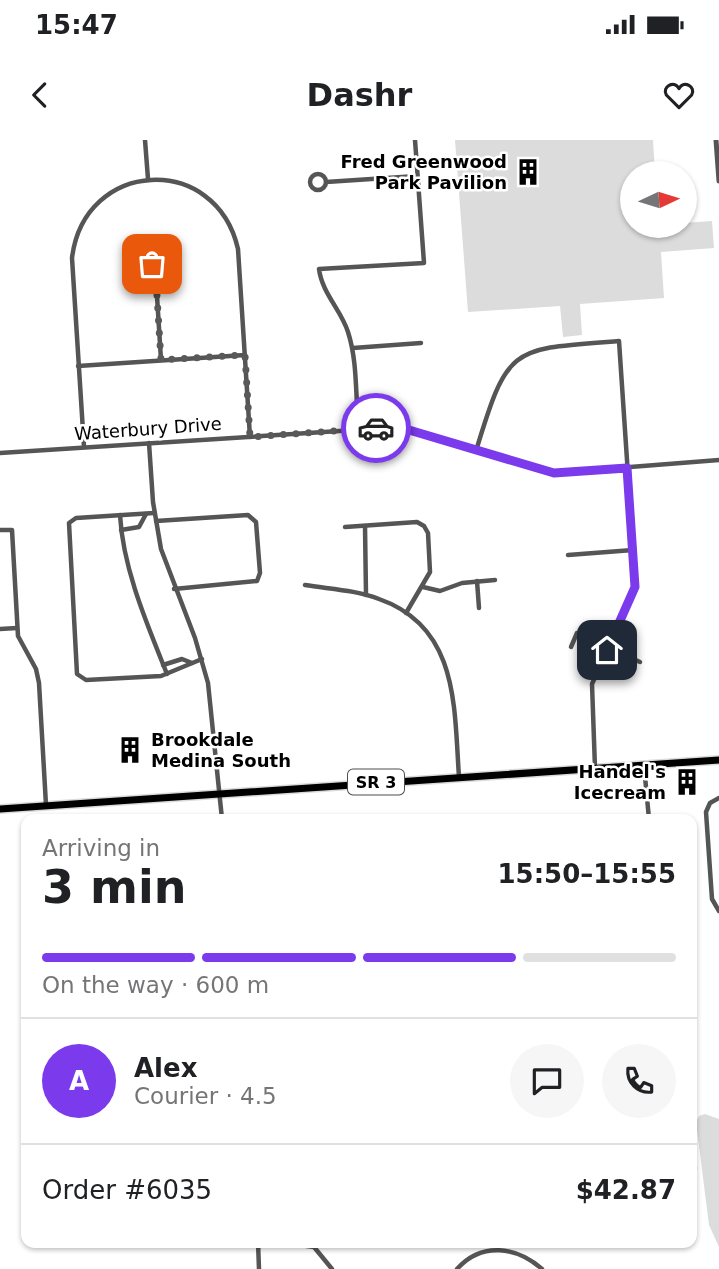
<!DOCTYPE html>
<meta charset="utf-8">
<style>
:root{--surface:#fff;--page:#f6f6f6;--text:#202124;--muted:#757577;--line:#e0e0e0;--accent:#7c3aed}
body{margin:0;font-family:"DejaVu Sans",sans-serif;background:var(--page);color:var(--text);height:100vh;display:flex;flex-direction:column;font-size:26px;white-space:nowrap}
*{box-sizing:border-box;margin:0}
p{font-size:23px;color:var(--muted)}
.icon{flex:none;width:38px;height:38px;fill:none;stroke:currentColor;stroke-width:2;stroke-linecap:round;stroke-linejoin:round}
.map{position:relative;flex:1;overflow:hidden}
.side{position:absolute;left:21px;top:674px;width:676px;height:434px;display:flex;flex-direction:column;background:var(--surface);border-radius:14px;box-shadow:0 2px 5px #0004}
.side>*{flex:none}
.needle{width:46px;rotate:86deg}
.tools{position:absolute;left:620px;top:21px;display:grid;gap:14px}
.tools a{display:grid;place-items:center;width:77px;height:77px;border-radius:50%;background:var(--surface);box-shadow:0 2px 5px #0004;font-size:35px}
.pin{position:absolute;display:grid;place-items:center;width:60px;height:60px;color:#fff;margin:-30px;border-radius:14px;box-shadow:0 4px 10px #0006}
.courier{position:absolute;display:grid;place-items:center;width:70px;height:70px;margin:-35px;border:5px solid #7c3aed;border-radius:50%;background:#fff;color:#222;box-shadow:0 2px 9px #0007}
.summary em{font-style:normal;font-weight:600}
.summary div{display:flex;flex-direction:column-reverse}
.summary{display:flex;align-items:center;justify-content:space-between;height:119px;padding:0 21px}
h1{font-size:46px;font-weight:600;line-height:52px}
.bar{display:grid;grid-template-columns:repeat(4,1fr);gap:10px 7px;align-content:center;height:84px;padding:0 21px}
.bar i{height:9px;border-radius:5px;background:var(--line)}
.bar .active{background:var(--accent)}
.bar p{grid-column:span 4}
.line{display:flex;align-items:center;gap:18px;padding:0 21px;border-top:2px solid var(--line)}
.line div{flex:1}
.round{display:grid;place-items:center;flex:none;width:74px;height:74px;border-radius:37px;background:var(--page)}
.status{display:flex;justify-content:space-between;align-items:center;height:49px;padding:0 35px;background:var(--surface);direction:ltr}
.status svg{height:19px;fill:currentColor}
header{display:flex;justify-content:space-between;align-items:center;height:91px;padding:0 21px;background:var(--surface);font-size:32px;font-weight:600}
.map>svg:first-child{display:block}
.green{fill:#dcdcdc}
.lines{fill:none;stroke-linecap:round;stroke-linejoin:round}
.primary-casing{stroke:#dbdbdb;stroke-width:10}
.minor{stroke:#555;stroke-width:4.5}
.tertiary{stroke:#555;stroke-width:5}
.primary{stroke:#000;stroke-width:7}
.done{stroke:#595959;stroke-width:7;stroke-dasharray:0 12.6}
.route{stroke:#7c3aed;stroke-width:9}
.labels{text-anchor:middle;stroke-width:5;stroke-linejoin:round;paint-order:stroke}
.shield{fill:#fff;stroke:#4c4c4c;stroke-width:2}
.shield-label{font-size:16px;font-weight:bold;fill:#000}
.poi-label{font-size:18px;font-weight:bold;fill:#000;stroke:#fff;text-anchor:end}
.street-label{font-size:18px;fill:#000;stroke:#fff}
</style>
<div class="status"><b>15:47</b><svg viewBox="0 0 49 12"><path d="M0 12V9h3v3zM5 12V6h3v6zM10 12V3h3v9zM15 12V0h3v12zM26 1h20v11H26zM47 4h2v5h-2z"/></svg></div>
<header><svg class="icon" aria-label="back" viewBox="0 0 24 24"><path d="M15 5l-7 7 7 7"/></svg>Dashr<svg class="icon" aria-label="heart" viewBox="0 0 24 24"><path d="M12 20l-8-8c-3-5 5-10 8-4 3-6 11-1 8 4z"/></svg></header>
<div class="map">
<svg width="719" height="1129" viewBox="0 0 719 1129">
<rect width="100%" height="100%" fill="#fff"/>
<g class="green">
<polygon points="455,0 653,0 655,33 632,33 632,86 684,86 684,83 712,81 714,108 661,112 664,158 580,164 582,195 563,197 560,166 468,172"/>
<polygon points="705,974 719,979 719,1107 709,1085 696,982 699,976"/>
</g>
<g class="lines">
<defs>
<polyline id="primary" points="0,669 719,620"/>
</defs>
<use href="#primary" class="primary-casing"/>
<g class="minor">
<polyline points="145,0 148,39"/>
<circle cx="318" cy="42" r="8"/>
<polyline points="326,42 417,36"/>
<circle cx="155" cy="132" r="8"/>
<polyline points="156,140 161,220"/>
<polyline points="353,208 421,203"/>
<polyline points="78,226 245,215"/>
<path d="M359 289C355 257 358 223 348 192 341 170 322 153 319 129L424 123 415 0"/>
<polyline points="149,303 153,362 161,409 195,498 208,543 222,679"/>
<path d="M84 307 72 118C84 19 216 12 238 109L250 297"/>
<path d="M476 311C508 205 511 209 619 201L635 439 631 458 592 544 595 628"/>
<polyline points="0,313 386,288 409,290 554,333 719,320"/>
<polyline points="154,373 76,378 69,383 77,534 86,540 161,536 202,519"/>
<path d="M120 375C123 429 147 484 167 534"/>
<polyline points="156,381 248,375 256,382 260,433 257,441 174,449"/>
<polyline points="365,386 366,455"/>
<polyline points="345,387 417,382 424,386 428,393 430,432 406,473"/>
<polyline points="0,390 12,390 18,496 36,529 39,543 46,665"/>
<polyline points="121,390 139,387 146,374"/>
<polyline points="568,415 633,410"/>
<polyline points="477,441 479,468"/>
<path d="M305 445C329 449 356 450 379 459 459 487 454 567 459 637"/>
<polyline points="423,447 440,451 462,443 495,440"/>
<polyline points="0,489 17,488"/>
<polyline points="571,507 577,493 640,522"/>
<polyline points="163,525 182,519 192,523"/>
<polyline points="644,626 649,679"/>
<polyline points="719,658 710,663 706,672 712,759 719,771"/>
<polyline points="691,1028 695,1028"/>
<polyline points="258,1102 259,1129"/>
<polyline points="258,1106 293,1104 314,1107 332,1129"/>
<path d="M457 1129C482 1101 517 1107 542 1129"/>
</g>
<polyline class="tertiary" points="716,0 719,41"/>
<use href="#primary" class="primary"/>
</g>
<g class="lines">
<polyline class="done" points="152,124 147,132 150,138 156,140 161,220 245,215 250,297 376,288"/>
<polyline class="route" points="376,288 409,290 554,333 627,328 635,447 607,510"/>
</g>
<defs>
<symbol id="building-bare" viewBox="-9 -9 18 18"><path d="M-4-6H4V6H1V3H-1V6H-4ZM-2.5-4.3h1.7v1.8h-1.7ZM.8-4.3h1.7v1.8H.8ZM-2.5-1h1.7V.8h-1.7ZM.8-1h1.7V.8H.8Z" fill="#000" stroke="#fff" stroke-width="2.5" paint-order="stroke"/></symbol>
</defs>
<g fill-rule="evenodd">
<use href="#building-bare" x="509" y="13" width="38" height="38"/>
<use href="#building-bare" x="111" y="591" width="38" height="38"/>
<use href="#building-bare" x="668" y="623" width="38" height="38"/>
</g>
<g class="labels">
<rect class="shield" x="348" y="629.5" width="56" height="25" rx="5"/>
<g class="shield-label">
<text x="376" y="648">SR 3</text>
</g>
<g class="poi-label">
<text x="507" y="28">Fred Greenwood<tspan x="507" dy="21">Park Pavilion</tspan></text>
<text x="151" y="606" text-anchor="start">Brookdale<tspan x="151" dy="21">Medina South</tspan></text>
<text x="666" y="638">Handel's<tspan x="666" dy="21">Icecream</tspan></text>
</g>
<g class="street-label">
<text transform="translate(148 289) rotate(-4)" y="6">Waterbury Drive</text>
</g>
</g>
</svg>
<div class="tools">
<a><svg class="needle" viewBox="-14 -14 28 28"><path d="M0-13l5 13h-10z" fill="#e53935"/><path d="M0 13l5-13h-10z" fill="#757577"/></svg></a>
</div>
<div class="pin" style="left:152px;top:124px;background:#ea580c"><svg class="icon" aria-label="bag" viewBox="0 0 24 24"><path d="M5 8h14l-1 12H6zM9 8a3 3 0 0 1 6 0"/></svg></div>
<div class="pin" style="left:607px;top:510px;background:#1f2937"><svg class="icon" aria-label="home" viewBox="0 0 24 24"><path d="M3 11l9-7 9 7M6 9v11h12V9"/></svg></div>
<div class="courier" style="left:376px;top:288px"><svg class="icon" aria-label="car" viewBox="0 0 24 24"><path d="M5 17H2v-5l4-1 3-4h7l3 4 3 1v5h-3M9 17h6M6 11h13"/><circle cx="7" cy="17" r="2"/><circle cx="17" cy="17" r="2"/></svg></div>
<section class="side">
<div class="summary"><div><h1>3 min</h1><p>Arriving in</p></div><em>15:50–15:55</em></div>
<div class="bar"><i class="active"></i><i class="active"></i><i class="active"></i><i></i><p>On the way · 600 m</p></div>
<div class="line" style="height:126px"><b class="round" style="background:var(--accent);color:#fff">A</b><div><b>Alex</b><p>Courier · 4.5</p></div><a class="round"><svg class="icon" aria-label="chat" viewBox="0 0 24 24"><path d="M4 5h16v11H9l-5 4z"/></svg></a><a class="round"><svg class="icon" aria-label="phone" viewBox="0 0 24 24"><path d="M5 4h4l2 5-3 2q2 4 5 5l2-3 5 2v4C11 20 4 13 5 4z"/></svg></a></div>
<div class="line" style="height:91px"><div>Order #6035</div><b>$42.87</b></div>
</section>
</div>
